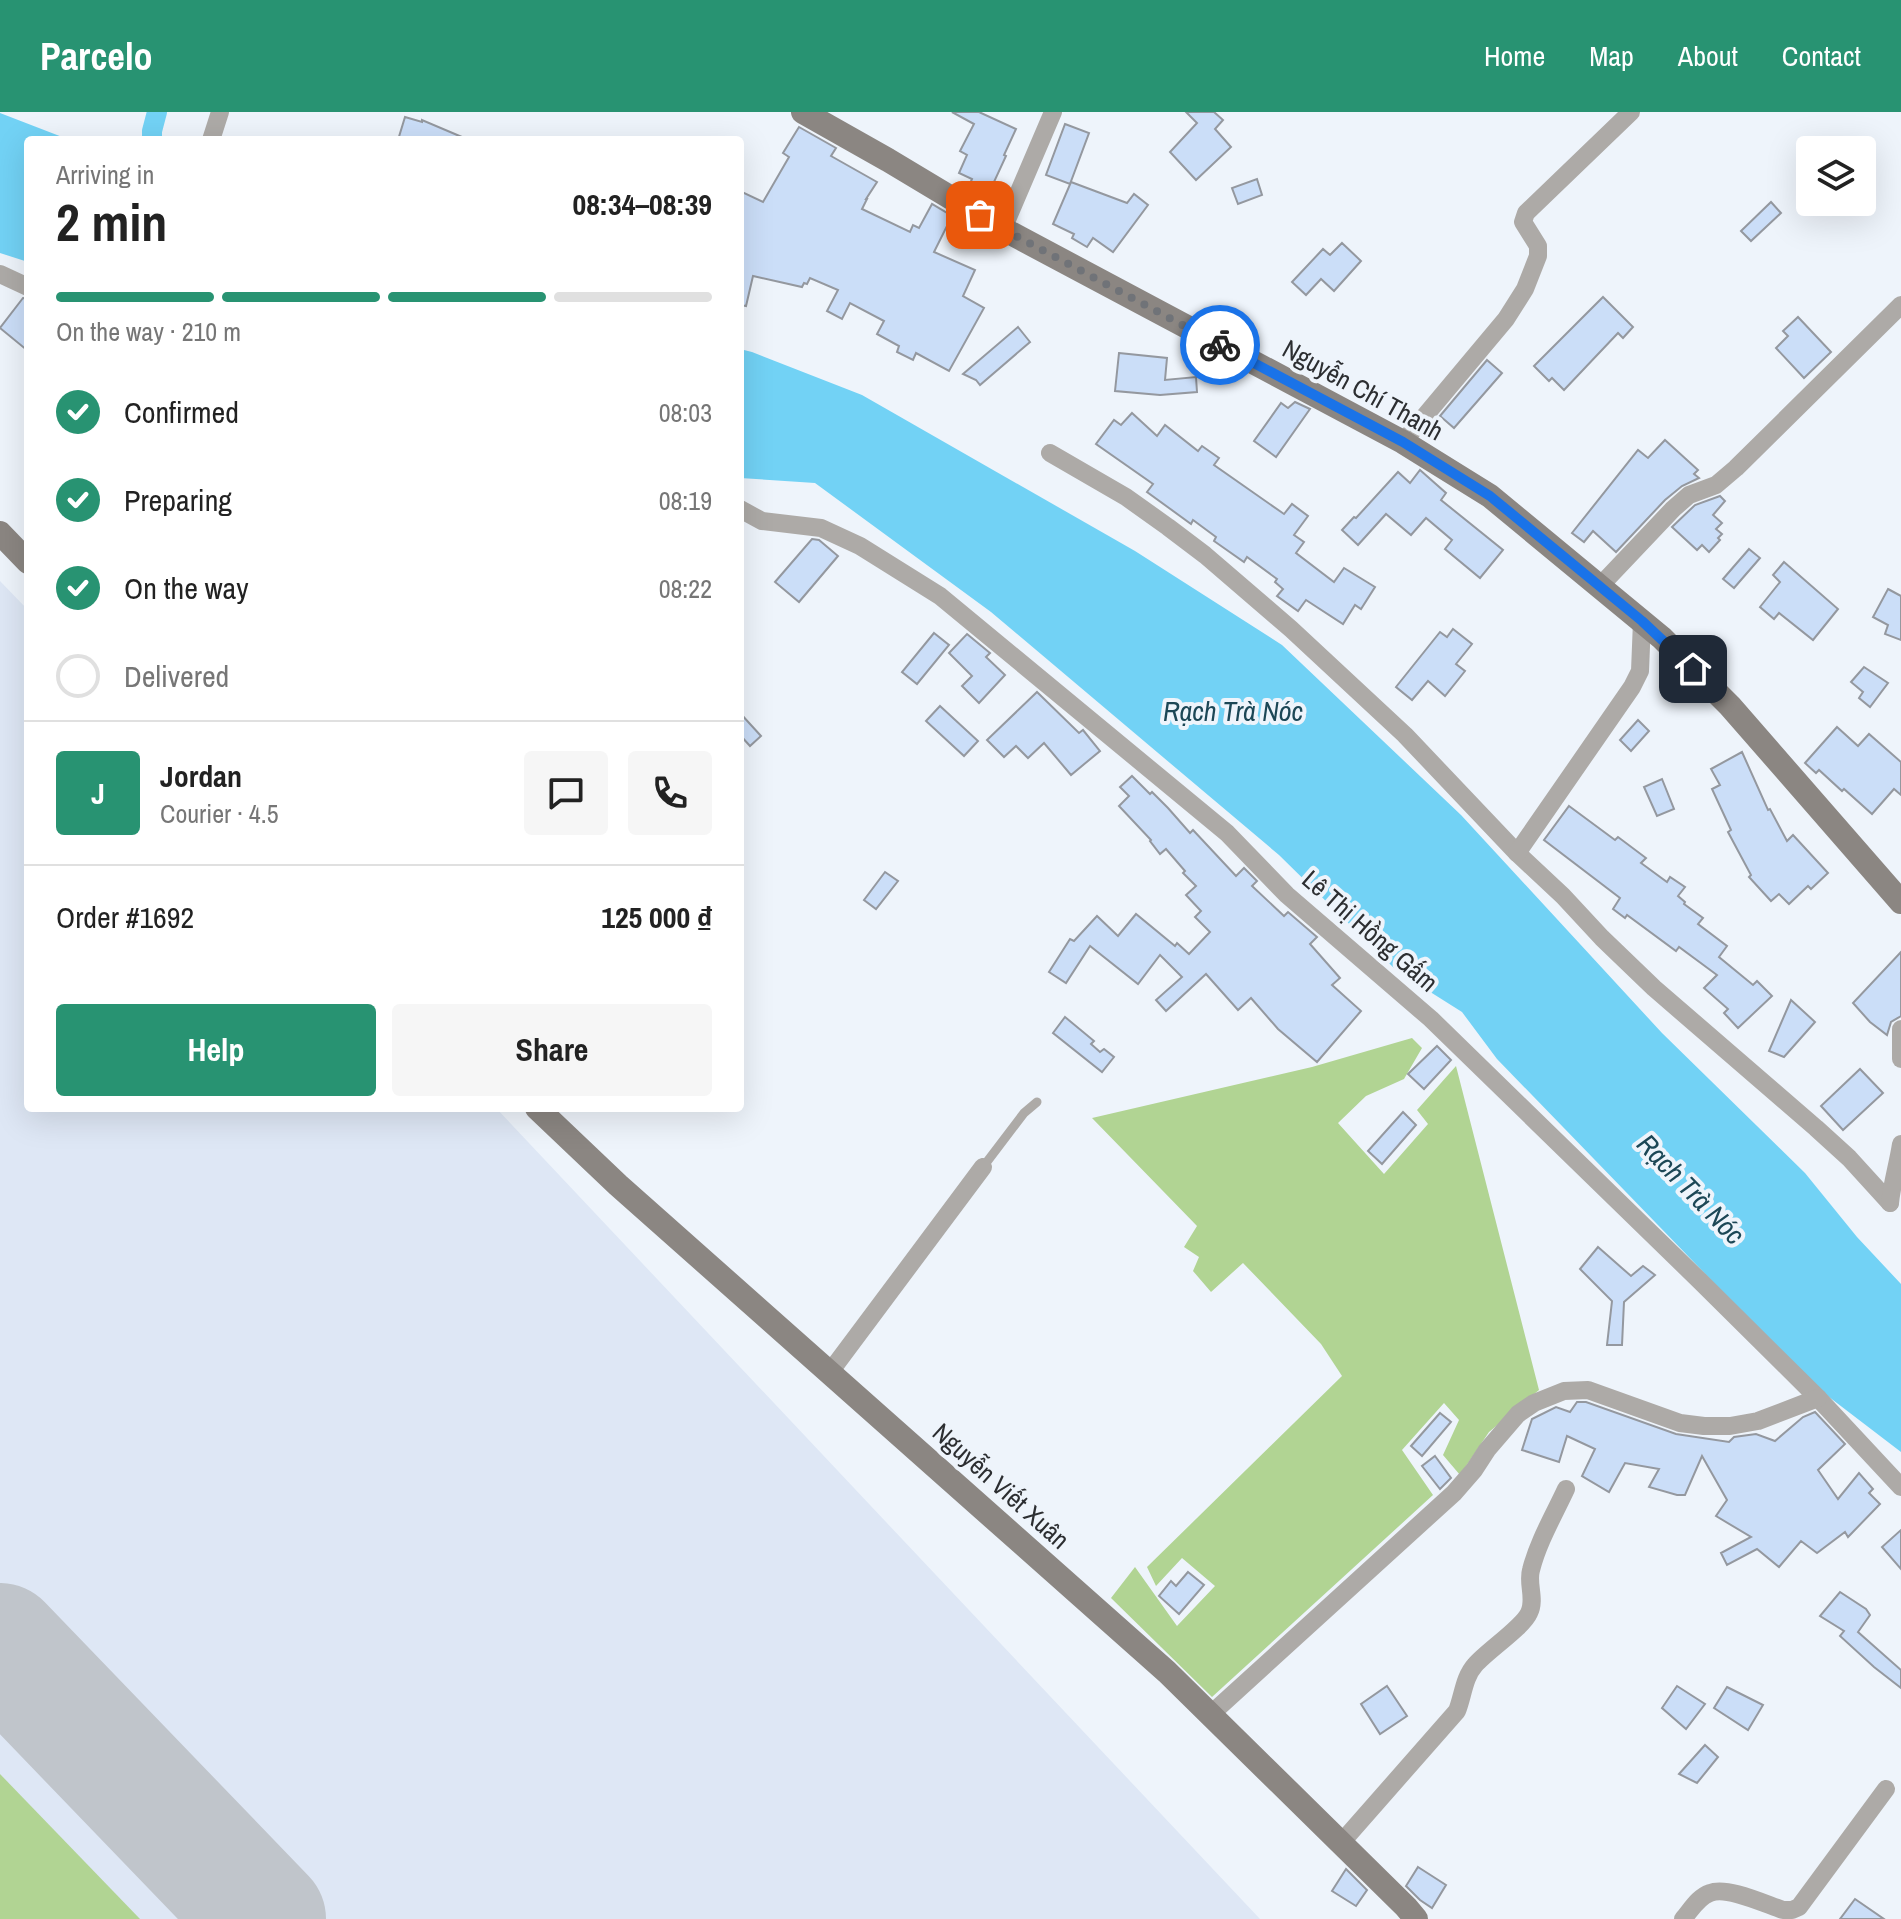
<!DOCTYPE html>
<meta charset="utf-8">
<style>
:root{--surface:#fff;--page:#f6f6f6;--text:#222;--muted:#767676;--line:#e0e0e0;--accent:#289372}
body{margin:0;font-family:"Archivo Narrow",sans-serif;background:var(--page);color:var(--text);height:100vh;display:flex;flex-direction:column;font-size:30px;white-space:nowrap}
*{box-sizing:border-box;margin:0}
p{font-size:26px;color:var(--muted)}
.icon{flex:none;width:44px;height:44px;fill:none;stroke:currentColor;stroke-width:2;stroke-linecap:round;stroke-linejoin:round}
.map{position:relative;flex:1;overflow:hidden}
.details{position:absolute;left:24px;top:24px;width:720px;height:976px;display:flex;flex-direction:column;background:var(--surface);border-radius:8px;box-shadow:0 8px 32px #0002}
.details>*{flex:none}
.tools{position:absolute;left:1796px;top:24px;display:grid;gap:16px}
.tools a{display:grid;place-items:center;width:80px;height:80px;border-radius:8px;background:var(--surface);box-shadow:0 8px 32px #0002;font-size:40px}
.pin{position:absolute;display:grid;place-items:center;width:68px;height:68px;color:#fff;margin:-34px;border-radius:16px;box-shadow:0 4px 12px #0006}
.courier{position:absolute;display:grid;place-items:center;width:80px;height:80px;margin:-40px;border:6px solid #1a73e8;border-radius:50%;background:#fff;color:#222;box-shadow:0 2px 10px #0007}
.head em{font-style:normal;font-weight:800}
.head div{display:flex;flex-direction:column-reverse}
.head{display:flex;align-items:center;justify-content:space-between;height:136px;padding:0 32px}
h1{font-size:52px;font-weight:800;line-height:60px}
.bar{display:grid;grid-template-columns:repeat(4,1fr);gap:12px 8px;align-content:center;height:96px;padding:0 32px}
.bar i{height:10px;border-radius:6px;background:var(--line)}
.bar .active{background:var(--accent)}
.bar p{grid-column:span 4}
.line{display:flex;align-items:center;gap:20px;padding:0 32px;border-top:2px solid var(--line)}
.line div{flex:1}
.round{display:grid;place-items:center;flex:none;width:84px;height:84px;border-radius:8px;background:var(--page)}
ol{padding:0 32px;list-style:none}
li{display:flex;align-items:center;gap:24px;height:88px}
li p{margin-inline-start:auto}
li .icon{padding:8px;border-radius:50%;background:var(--accent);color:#fff;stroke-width:4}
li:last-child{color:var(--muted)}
li i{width:44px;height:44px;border:4px solid var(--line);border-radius:50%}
.cta{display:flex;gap:16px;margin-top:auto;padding:16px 32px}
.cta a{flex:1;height:92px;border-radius:8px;background:var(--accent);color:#fff;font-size:32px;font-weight:800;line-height:92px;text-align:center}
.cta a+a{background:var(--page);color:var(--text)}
header{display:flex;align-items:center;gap:48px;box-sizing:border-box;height:112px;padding:0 40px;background:var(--accent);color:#fff}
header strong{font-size:38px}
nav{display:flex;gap:44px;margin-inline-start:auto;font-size:28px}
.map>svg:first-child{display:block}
.built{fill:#dee7f5}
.green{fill:#b1d493}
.water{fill:#72d2f5}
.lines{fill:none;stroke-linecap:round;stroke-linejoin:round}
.canal{stroke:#72d2f5;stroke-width:20}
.taxiway{stroke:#c0c5cb;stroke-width:50}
.runway{stroke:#c0c5cb;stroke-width:124}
.building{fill:#cbdef8;stroke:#94989f;stroke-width:2}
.lane{stroke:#adaaa7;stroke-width:9}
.street{stroke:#adaaa7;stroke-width:18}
.secondary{stroke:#8b8682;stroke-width:24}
.done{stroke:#707378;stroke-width:8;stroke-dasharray:0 14.4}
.route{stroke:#1a73e8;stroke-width:10}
.labels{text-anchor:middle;stroke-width:8;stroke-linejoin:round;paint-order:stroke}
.street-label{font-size:26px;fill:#2c2e31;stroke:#eef4fb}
.water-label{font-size:28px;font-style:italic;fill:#1c4756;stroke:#eef4fb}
</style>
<header>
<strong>Parcelo</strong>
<nav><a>Home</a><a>Map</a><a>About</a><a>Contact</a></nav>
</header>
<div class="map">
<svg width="1901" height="1807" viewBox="0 0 1901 1807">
<rect width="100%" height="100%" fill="#eef4fb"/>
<polygon class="built" points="0,469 28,498 28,996 496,996 1260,1807 0,1807"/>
<g class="green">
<polygon points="1412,926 1422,936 1404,967 1366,984 1338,1011 1384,1062 1428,1012 1417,998 1456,954 1539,1278 1489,1320 1460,1363 1443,1343 1459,1308 1444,1291 1402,1338 1433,1383 1212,1585 1111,1486 1135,1455 1177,1514 1215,1474 1182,1446 1156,1474 1147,1455 1342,1264 1321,1232 1243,1151 1211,1180 1193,1159 1199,1145 1184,1135 1197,1114 1092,1006 1312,955"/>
<polygon points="0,1662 140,1807 0,1807"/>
</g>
<g class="water">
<polygon points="0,1 70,28 28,28 28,150 0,141"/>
<polygon points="740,237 752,240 862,283 1135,439 1282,533 1461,703 1662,921 1805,1061 1857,1125 1901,1172 1901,1340 1812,1272 1497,947 1462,900 1397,859 1279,743 991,500 815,371 740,366"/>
</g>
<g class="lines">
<polyline class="canal" points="152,28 152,19 157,0"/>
<polyline class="taxiway" points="0,1585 8,1587 63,1615 113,1650"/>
<polyline class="runway" points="0,1533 264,1807"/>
</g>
<g class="building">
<polygon points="952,0 979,0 1016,17 1004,43 1006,44 988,83 969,74 972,67 959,61 967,43 960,39 974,12"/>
<polygon points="1186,0 1214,0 1223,8 1215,17 1231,35 1196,68 1170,40 1197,11"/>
<polygon points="405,5 422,10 422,8 469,28 398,28"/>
<polygon points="1065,12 1089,21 1070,72 1046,63"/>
<polygon points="799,15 836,36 831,44 877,70 866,87 867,87 862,97 910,120 913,113 919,116 932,92 952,104 934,140 975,158 963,184 984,196 949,259 916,241 913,248 897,240 899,234 877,222 884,209 850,191 842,207 827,199 838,178 810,166 807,172 804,171 802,175 753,164 746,194 740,193 740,79 763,90 789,45 783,41"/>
<polygon points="1257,67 1262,83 1238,92 1232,76"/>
<polygon points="1071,70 1127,91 1134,82 1148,93 1113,140 1093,126 1087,135 1072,126 1074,122 1053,112"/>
<polygon points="1771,90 1781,101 1751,129 1741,119"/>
<polygon points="1342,131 1361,149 1334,179 1321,167 1306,183 1292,170 1323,137 1330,143"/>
<polygon points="1603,185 1633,215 1623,226 1618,221 1564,278 1552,266 1549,269 1534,254"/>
<polygon points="23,186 28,187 28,239 0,216"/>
<polygon points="1798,205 1831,240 1804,266 1776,236 1788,224 1783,219"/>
<polygon points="1018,215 1030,230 980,273 976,268 963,262"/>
<polygon points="1119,241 1167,246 1165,268 1196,265 1197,280 1160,283 1115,279"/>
<polygon points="1487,248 1502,261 1454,316 1440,304"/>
<polygon points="1295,290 1310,297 1276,345 1254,329 1281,291 1288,296"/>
<polygon points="1132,301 1157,324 1165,313 1198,339 1202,334 1219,346 1214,353 1284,402 1292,392 1308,404 1294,423 1304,430 1296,441 1334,470 1344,456 1375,475 1361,497 1355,493 1343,512 1306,488 1298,499 1277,484 1283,477 1275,470 1277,467 1247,445 1244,450 1214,429 1216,425 1193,408 1191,412 1147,380 1153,372 1096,332 1114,308 1121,313"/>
<polygon points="1665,328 1698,358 1694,362 1699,366 1682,374 1665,388 1616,440 1593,419 1584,430 1572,421 1638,338 1648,346"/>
<polygon points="1420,358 1446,381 1441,388 1503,438 1480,466 1445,437 1452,428 1426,406 1411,423 1386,402 1358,433 1342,418 1354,405 1356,406 1398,360 1410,371"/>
<polygon points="1720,384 1725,389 1713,403 1722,411 1716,417 1722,422 1718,426 1720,428 1709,440 1702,433 1697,438 1672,415 1695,393"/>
<polygon points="812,427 819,428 838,444 799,490 775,470"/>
<polygon points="1749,437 1760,446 1734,476 1723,467"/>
<polygon points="1784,450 1838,497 1813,528 1779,501 1774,507 1760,495 1780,470 1773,463"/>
<polygon points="1888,477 1901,484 1901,528 1885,522 1888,513 1873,505"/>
<polygon points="1453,517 1472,532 1456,552 1465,559 1445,584 1428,569 1412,588 1396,575 1440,520 1447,525"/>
<polygon points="934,521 949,533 917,572 902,560"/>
<polygon points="967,522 990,541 986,545 1005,563 979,591 962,574 972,564 949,541"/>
<polygon points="1864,555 1888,571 1870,595 1859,586 1863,580 1851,570"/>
<polygon points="1037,580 1079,621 1083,618 1100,639 1071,663 1044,631 1028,646 1016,634 1004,645 987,628"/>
<polygon points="940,594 978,629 964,644 926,609"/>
<polygon points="740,601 761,624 750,634 740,623"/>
<polygon points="1638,608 1649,619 1631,639 1620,628"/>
<polygon points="1837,615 1858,634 1869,622 1901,650 1901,683 1894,677 1872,702 1844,677 1842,679 1819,658 1816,661 1805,651"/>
<polygon points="1742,640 1768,698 1770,697 1787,729 1793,723 1828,761 1811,777 1808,774 1789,792 1779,782 1771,789 1749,765 1751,763 1728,720 1731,718 1712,677 1720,673 1711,657"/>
<polygon points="1132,664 1150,682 1152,680 1168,696 1190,721 1193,718 1236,764 1244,756 1257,769 1252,774 1284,804 1288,800 1317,825 1310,832 1340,866 1332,873 1361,899 1317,950 1278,917 1251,886 1238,898 1206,862 1166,899 1156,888 1182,865 1160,843 1138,872 1090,834 1066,871 1049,860 1070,827 1074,829 1097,804 1118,824 1136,802 1175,834 1177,831 1189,842 1210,820 1195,805 1201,799 1186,783 1196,774 1183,761 1185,759 1166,737 1160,742 1150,729 1151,728 1119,694 1129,684 1120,675"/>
<polygon points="1662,667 1674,697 1657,704 1644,675"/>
<polygon points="1569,694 1615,728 1618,725 1646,746 1641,751 1667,770 1670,765 1685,775 1678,784 1685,790 1684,792 1703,806 1698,812 1727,834 1719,845 1753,873 1757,869 1772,884 1738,916 1724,901 1728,897 1704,876 1717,863 1679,835 1676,839 1627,803 1625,806 1613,797 1620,786 1544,728"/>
<polygon points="885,760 898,769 876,797 864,788"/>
<polygon points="1901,840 1901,904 1891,910 1887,923 1870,910 1853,891"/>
<polygon points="1791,888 1815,910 1784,945 1769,939"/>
<polygon points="1065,905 1094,929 1091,932 1100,940 1104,937 1114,945 1102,960 1053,921"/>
<polygon points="1437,934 1451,948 1424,977 1408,962"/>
<polygon points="1860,957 1883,981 1843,1018 1821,994"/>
<polygon points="1403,1000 1416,1013 1382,1052 1368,1039"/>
<polygon points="1598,1135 1631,1164 1643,1154 1655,1163 1624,1190 1622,1233 1607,1233 1612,1189 1580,1157"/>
<polygon points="1577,1290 1586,1290 1676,1322 1729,1330 1734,1325 1756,1322 1775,1329 1803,1305 1815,1300 1845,1332 1818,1358 1838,1387 1859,1361 1873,1377 1869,1381 1880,1392 1848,1425 1845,1420 1817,1441 1801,1429 1779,1455 1757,1437 1727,1453 1721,1441 1751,1425 1716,1404 1727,1388 1702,1344 1685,1383 1677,1383 1649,1375 1659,1357 1625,1351 1609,1380 1582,1364 1595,1337 1567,1324 1559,1350 1522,1338 1532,1307 1556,1295 1570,1300"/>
<polygon points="1440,1301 1451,1310 1422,1344 1411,1334"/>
<polygon points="1435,1344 1451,1366 1440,1377 1422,1354"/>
<polygon points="1901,1418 1901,1457 1882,1435"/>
<polygon points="1188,1460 1204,1473 1179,1502 1159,1484 1171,1469 1176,1474"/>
<polygon points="1840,1480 1866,1497 1870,1503 1858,1520 1901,1558 1901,1576 1874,1555 1840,1524 1844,1519 1820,1504"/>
<polygon points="1387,1574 1407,1604 1380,1622 1361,1592"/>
<polygon points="1677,1574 1705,1592 1686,1617 1662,1596"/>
<polygon points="1727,1575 1763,1593 1748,1618 1714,1596"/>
<polygon points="1705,1633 1718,1645 1697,1671 1679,1662"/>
<polygon points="1418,1755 1446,1773 1432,1796 1420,1788 1406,1774"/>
<polygon points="1346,1757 1367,1778 1356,1794 1332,1779"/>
<polygon points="1855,1787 1884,1807 1840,1807"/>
</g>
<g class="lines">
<polyline class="lane" points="983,1055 1024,1001 1037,990"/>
<g class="street">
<polyline points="211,28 220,0"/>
<polyline points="1003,117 1053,0"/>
<polyline points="0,162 28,175"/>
<polyline points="1403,330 1506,207 1525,177 1538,144 1538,134 1523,110 1526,101 1631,0"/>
<polyline points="1050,341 1126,385 1168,415 1205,443 1291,517 1405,623 1517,741 1563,784 1602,826 1654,876 1816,1016 1849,1046 1890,1091"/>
<polyline points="740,397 762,409 821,416 860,434 940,484 1227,721 1287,783 1431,907 1700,1169 1818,1286 1901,1375"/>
<polyline points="1600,474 1673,397 1689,383 1716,373 1736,356 1901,193"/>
<polyline points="1517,741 1632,575 1640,559 1642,509"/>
<polyline points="1901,917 1901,947"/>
<path d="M1890 1091C1892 1071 1898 1052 1901 1032"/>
<polyline points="830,1260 983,1055"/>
<polyline points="1210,1603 1454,1381 1474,1358 1487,1338 1518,1302 1534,1291 1564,1279 1588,1278 1680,1311 1704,1314 1730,1314 1758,1309 1818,1286"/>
<path d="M1341 1731 1457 1599C1463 1584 1464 1565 1475 1553 1487 1539 1523 1515 1529 1501 1536 1487 1527 1472 1531 1458 1538 1430 1554 1403 1566 1377"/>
<path d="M1683 1807C1691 1798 1698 1785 1710 1781 1727 1774 1765 1792 1783 1798H1792L1799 1795 1886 1677"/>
</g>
<g class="secondary">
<polyline points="803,0 888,48 1003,117 1403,330 1490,384 1662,526 1730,594 1901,790"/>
<polyline points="0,421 28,450"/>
<polyline points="537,996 618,1073 1167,1560 1406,1795 1416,1807"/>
</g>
</g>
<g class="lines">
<polyline class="done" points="980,103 1003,117 1220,233"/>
<polyline class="route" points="1220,233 1403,330 1490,384 1642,509 1693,557"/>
</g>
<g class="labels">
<g class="street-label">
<text transform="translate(1363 278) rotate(29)" y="9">Nguyễn Chí Thanh</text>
<text transform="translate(1370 819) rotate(41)" y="9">Lê Thị Hồng Gấm</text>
<text transform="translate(1001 1374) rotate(42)" y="9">Nguyễn Viết Xuân</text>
</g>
<g class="water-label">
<text x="1233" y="609">Rạch Trà Nóc</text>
<text transform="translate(1691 1077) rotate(46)" y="10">Rạch Trà Nóc</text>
</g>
</g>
</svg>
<div class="tools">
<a><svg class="icon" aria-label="layers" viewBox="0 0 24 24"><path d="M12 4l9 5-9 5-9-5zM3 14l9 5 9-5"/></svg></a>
</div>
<div class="pin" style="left:980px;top:103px;background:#ea580c"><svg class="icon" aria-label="bag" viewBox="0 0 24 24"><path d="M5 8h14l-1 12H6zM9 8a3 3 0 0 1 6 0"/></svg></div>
<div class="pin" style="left:1693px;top:557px;background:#1f2937"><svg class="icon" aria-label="home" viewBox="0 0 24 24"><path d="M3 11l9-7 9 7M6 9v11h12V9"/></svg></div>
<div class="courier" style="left:1220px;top:233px"><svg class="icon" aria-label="bike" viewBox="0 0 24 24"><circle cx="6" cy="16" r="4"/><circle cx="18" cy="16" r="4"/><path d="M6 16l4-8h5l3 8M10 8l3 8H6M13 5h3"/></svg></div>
<section class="details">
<div class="head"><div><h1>2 min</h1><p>Arriving in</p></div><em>08:34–08:39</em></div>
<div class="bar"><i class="active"></i><i class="active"></i><i class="active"></i><i></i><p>On the way · 210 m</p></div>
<ol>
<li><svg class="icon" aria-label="check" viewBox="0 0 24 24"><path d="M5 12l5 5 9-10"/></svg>Confirmed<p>08:03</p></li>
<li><svg class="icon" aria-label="check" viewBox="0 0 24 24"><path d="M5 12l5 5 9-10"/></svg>Preparing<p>08:19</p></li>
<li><svg class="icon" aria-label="check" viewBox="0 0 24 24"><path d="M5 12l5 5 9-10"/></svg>On the way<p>08:22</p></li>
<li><i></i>Delivered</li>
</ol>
<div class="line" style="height:144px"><b class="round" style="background:var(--accent);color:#fff">J</b><div><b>Jordan</b><p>Courier · 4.5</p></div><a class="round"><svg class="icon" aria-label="chat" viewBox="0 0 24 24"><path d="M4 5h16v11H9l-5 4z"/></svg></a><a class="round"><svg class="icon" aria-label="phone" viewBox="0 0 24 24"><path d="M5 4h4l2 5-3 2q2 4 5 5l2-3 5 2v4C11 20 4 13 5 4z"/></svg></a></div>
<div class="line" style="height:104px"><div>Order #1692</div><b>125 000 ₫</b></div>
<div class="cta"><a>Help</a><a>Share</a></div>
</section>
</div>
